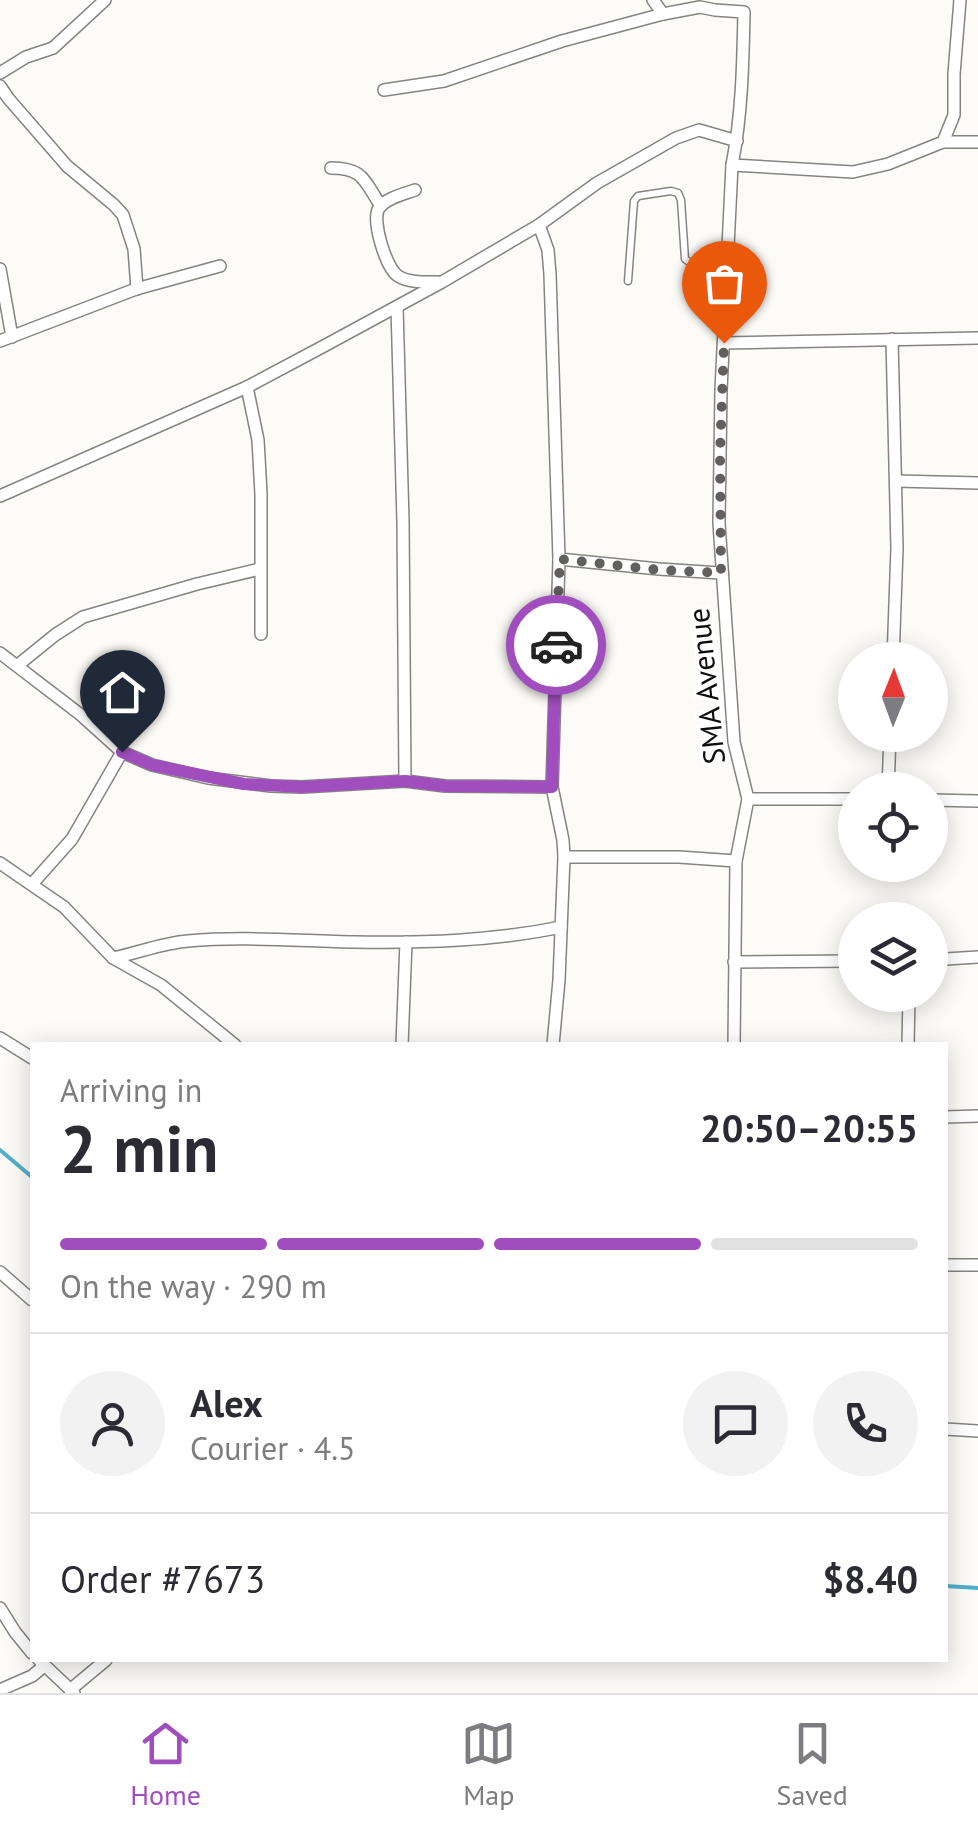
<!DOCTYPE html>
<meta charset="utf-8">
<style>
:root{--surface:#fff;--page:#f2f2f3;--text:#2b2b33;--muted:#7c7c81;--line:#e1e1e2;--accent:#a04ebd}
body{margin:0;font-family:"PT Sans",sans-serif;background:var(--page);color:var(--text);height:100vh;display:flex;flex-direction:column;font-size:38px;white-space:nowrap}
*{box-sizing:border-box;margin:0}
p{font-size:32px;color:var(--muted)}
.icon{flex:none;width:55px;height:55px;fill:none;stroke:currentColor;stroke-width:2;stroke-linecap:round;stroke-linejoin:round}
.map{position:relative;flex:1;overflow:hidden}
.drawer{position:absolute;left:30px;top:1042px;width:918px;height:620px;display:flex;flex-direction:column;background:var(--surface);border-radius:0px;box-shadow:0 5px 25px #0003}
.drawer>*{flex:none}
.needle{width:65px;rotate:1deg}
.fabs{position:absolute;left:838px;top:642px;display:grid;gap:20px}
.fabs a{display:grid;place-items:center;width:110px;height:110px;border-radius:50%;background:var(--surface);box-shadow:0 5px 25px #0003;font-size:50px}
.pin{position:absolute;display:grid;place-items:center;width:85px;height:85px;color:#fff;margin:-102px -42px;border-radius:50% 50% 50% 0;rotate:-45deg;box-shadow:0 0 10px #0007}
.pin .icon{rotate:45deg}
.courier{position:absolute;display:grid;place-items:center;width:100px;height:100px;margin:-50px;border:8px solid #a04ebd;border-radius:50%;background:#fff;color:#222;box-shadow:0 2px 12px #0007}
.summary em{font-style:normal;font-weight:700}
.summary div{display:flex;flex-direction:column-reverse}
.summary{display:flex;align-items:center;justify-content:space-between;height:170px;padding:0 30px}
h1{font-size:65px;font-weight:700;line-height:75px}
.bar{display:grid;grid-template-columns:repeat(4,1fr);gap:15px 10px;align-content:center;height:120px;padding:0 30px}
.bar i{height:12px;border-radius:8px;background:var(--line)}
.bar .current{background:var(--accent)}
.bar p{grid-column:span 4}
.line{display:flex;align-items:center;gap:25px;padding:0 30px;border-top:2px solid var(--line)}
.line div{flex:1}
.round{display:grid;place-items:center;flex:none;width:105px;height:105px;border-radius:52px;background:var(--page)}
.menu{display:flex;justify-content:space-around;align-items:center;height:140px;border-top:2px solid var(--line);background:var(--surface);font-size:28px;color:var(--muted)}
.menu a{display:grid;justify-items:center;gap:5px}
.menu .current{color:var(--accent)}
.map>svg:first-child{display:block}
.lines{fill:none;stroke-linecap:round;stroke-linejoin:round}
.stream{stroke:#52aeca;stroke-width:4}
.lane-casing{stroke:#858481;stroke-width:9}
.street-casing{stroke:#858481;stroke-width:14}
.lane{stroke:#fff;stroke-width:6}
.street{stroke:#fff;stroke-width:11}
.done{stroke:#61605e;stroke-width:10;stroke-dasharray:0 18}
.route{stroke:#a04ebd;stroke-width:12}
.labels{text-anchor:middle;stroke-width:8;stroke-linejoin:round;paint-order:stroke}
.street-label{font-size:30px;fill:#0e0d0c;stroke:#fff}
</style>
<div class="map">
<svg width="978" height="1693" viewBox="0 0 978 1693">
<rect width="100%" height="100%" fill="#fcfbf7"/>
<g class="lines">
<g class="stream">
<polyline points="0,1150 32,1177"/>
<polyline points="945,1586 978,1588"/>
</g>
<defs>
<polyline id="lane" points="628,281 634,201 638,196 671,191 678,193 681,200 685,259 689,262 726,268"/>
<g id="street">
<polyline points="653,0 663,14"/>
<polyline points="0,73 26,57 53,48 105,0"/>
<polyline points="0,86 8,98 67,166 114,205 123,215 134,249 137,289"/>
<path d="M384 90 444 81 562 41 663 14 700 7 715 10 744 12C743 62 742 115 732 165L721 390 719 523 734 742 748 799 736 861 734 1045"/>
<polyline points="943,142 978,142"/>
<polyline points="732,165 853,172 888,164 943,142 954,115 954,74 960,0"/>
<path d="M331 168C364 168 364 181 381 206"/>
<path d="M415 190C404 194 386 198 379 208 371 220 386 268 398 276 409 283 425 282 438 282"/>
<polyline points="539,225 548,250 550,274 559,559 552,787 563,840 564,857 559,980 553,1045"/>
<polyline points="0,269 12,337"/>
<polyline points="397,307 403,521 405,781"/>
<polyline points="892,339 897,548 893,660"/>
<polyline points="0,341 136,289 220,266"/>
<polyline points="724,343 978,338"/>
<polyline points="247,387 258,440 261,494 261,634"/>
<polyline points="896,481 978,483"/>
<polyline points="0,496 247,387 324,346 442,282 539,225 597,183 676,138 699,130 737,141"/>
<polyline points="559,559 659,569 721,573"/>
<polyline points="0,653 81,715 122,752 152,765 208,778 271,786 302,787 405,781 445,786 552,787"/>
<polyline points="18,665 55,635 83,617 197,584 260,569"/>
<polyline points="888,790 890,735"/>
<polyline points="748,799 855,799"/>
<polyline points="930,800 978,801"/>
<polyline points="564,857 679,857 736,861"/>
<polyline points="0,863 64,907 113,958 161,985 235,1045"/>
<polyline points="32,884 72,839 122,752"/>
<path d="M113 958C138 953 162 943 188 941 243 936 300 941 355 942 424 943 494 941 561 927"/>
<polyline points="930,960 978,957"/>
<polyline points="734,962 855,961"/>
<polyline points="0,1038 32,1058"/>
<polyline points="402,1045 406,942"/>
<polyline points="908,1045 909,995"/>
<polyline points="945,1117 978,1116"/>
<polyline points="945,1265 978,1265"/>
<polyline points="0,1272 32,1300"/>
<polyline points="945,1429 978,1431"/>
<polyline points="0,1608 15,1632 32,1653"/>
<polyline points="39,1660 74,1693"/>
<polyline points="0,1690 32,1676 44,1666"/>
<polyline points="70,1690 106,1660"/>
</g>
</defs>
<use href="#lane" class="lane-casing"/>
<use href="#street" class="street-casing"/>
<use href="#lane" class="lane"/>
<use href="#street" class="street"/>
</g>
<g class="lines">
<polyline class="done" points="556,645 560,559 659,570 721,573 720,454 724,343"/>
<polyline class="route" points="122,752 152,765 244,784 302,787 405,781 445,786 552,787 556,645"/>
</g>
<g class="labels">
<g class="street-label">
<text transform="translate(707 686) rotate(-96)" y="10">SMA Avenue</text>
</g>
</g>
</svg>
<div class="fabs">
<a><svg class="needle" viewBox="-14 -14 28 28"><path d="M0-13l5 13h-10z" fill="#e53935"/><path d="M0 13l5-13h-10z" fill="#7c7c81"/></svg></a>
<a><svg class="icon" aria-label="locate" viewBox="0 0 24 24"><circle cx="12" cy="12" r="6"/><path d="M12 2v4M12 18v4M2 12h4M18 12h4"/></svg></a>
<a><svg class="icon" aria-label="layers" viewBox="0 0 24 24"><path d="M12 4l9 5-9 5-9-5zM3 14l9 5 9-5"/></svg></a>
</div>
<div class="pin" style="left:724px;top:343px;background:#ea580c"><svg class="icon" aria-label="bag" viewBox="0 0 24 24"><path d="M5 8h14l-1 12H6zM9 8a3 3 0 0 1 6 0"/></svg></div>
<div class="pin" style="left:122px;top:752px;background:#1f2937"><svg class="icon" aria-label="home" viewBox="0 0 24 24"><path d="M3 11l9-7 9 7M6 9v11h12V9"/></svg></div>
<div class="courier" style="left:556px;top:645px"><svg class="icon" aria-label="car" viewBox="0 0 24 24"><path d="M5 17H2v-5l4-1 3-4h7l3 4 3 1v5h-3M9 17h6M6 11h13"/><circle cx="7" cy="17" r="2"/><circle cx="17" cy="17" r="2"/></svg></div>
<section class="drawer">
<div class="summary"><div><h1>2 min</h1><p>Arriving in</p></div><em>20:50–20:55</em></div>
<div class="bar"><i class="current"></i><i class="current"></i><i class="current"></i><i></i><p>On the way · 290 m</p></div>
<div class="line" style="height:180px"><a class="round"><svg class="icon" aria-label="person" viewBox="0 0 24 24"><circle cx="12" cy="8" r="4"/><path d="M4 21q1-7 8-7t8 7"/></svg></a><div><b>Alex</b><p>Courier · 4.5</p></div><a class="round"><svg class="icon" aria-label="chat" viewBox="0 0 24 24"><path d="M4 5h16v11H9l-5 4z"/></svg></a><a class="round"><svg class="icon" aria-label="phone" viewBox="0 0 24 24"><path d="M5 4h4l2 5-3 2q2 4 5 5l2-3 5 2v4C11 20 4 13 5 4z"/></svg></a></div>
<div class="line" style="height:130px"><div>Order #7673</div><b>$8.40</b></div>
</section>
</div>
<nav class="menu">
<a class="current"><svg class="icon" aria-label="home" viewBox="0 0 24 24"><path d="M3 11l9-7 9 7M6 9v11h12V9"/></svg>Home</a>
<a><svg class="icon" aria-label="map" viewBox="0 0 24 24"><path d="M3 6l6-2 6 2 6-2v14l-6 2-6-2-6 2zM9 4v14M15 6v14"/></svg>Map</a>
<a><svg class="icon" aria-label="saved" viewBox="0 0 24 24"><path d="M7 4h10v16l-5-4-5 4z"/></svg>Saved</a>
</nav>
